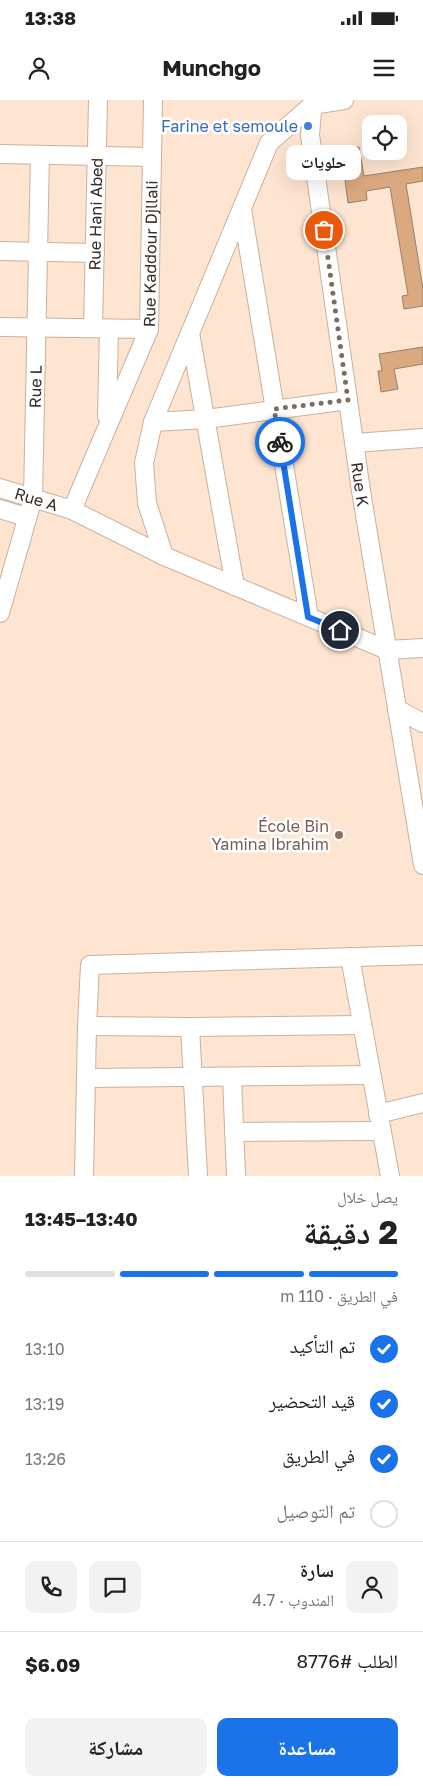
<!DOCTYPE html>
<html lang="ar">
<meta charset="utf-8">
<style>
:root{--surface:#fff;--page:#f2f2f2;--text:#222;--muted:#767676;--line:#e0e0e0;--accent:#1a73e8}
body{margin:0;font-family:"Golos Text","Noto Naskh Arabic",sans-serif;background:var(--page);color:var(--text);direction:rtl;height:100vh;display:flex;flex-direction:column;font-size:19px;white-space:nowrap}
*{box-sizing:border-box;margin:0}
p{font-size:16px;color:var(--muted)}
.icon{flex:none;width:28px;height:28px;fill:none;stroke:currentColor;stroke-width:2;stroke-linecap:round;stroke-linejoin:round}
.map{position:relative;height:1076px;overflow:hidden;direction:ltr}
.details{display:flex;flex-direction:column;background:var(--surface);flex:1}
.details>*{flex:none}
.buttons{position:absolute;left:362px;top:15px;display:grid;gap:10px}
.buttons a{display:grid;place-items:center;width:45px;height:45px;border-radius:10px;background:var(--surface);box-shadow:0 5px 20px #0002;font-size:25px}
.pin{position:absolute;display:grid;place-items:center;width:42px;height:42px;color:#fff;margin:-21px;border:2px solid #fff;border-radius:50%;box-shadow:0 1px 5px #0007}
.courier{position:absolute;display:grid;place-items:center;width:50px;height:50px;margin:-25px;border:4px solid #1a73e8;border-radius:50%;background:#fff;color:#222;box-shadow:0 1px 6px #0007}
.bubble{position:absolute;height:35px;border-radius:10px;background:var(--surface);box-shadow:0 5px 20px #0002;font-size:16px;font-weight:700;line-height:35px;text-align:center;direction:rtl}
.overview em{font-style:normal;font-weight:700}
.overview div{display:flex;flex-direction:column-reverse}
.overview{display:flex;align-items:center;justify-content:space-between;height:85px;padding:0 25px}
h1{font-size:32px;font-weight:700;line-height:38px}
.bar{display:grid;grid-template-columns:repeat(4,1fr);gap:8px 5px;align-content:center;height:60px;padding:0 25px}
.bar i{height:6px;border-radius:4px;background:var(--line)}
.bar .active{background:var(--accent)}
.bar p{grid-column:span 4}
.line{display:flex;align-items:center;gap:12px;padding:0 25px;border-top:1px solid var(--line)}
.line div{flex:1}
.round{display:grid;place-items:center;flex:none;width:52px;height:52px;border-radius:10px;background:var(--page)}
ol{padding:0 25px;list-style:none}
li{display:flex;align-items:center;gap:15px;height:55px}
li p{margin-inline-start:auto}
li .icon{padding:5px;border-radius:50%;background:var(--accent);color:#fff;stroke-width:4}
li:last-child{color:var(--muted)}
li i{width:28px;height:28px;border:2px solid var(--line);border-radius:50%}
.cta{display:flex;gap:10px;margin-top:auto;padding:10px 25px}
.cta a{flex:1;height:58px;border-radius:10px;background:var(--accent);color:#fff;font-size:20px;font-weight:700;line-height:58px;text-align:center}
.cta a+a{background:var(--page);color:var(--text)}
.status{display:flex;justify-content:space-between;align-items:center;height:35px;padding:0 25px;background:var(--surface);direction:ltr}
.status svg{height:14px;fill:currentColor}
header{display:flex;justify-content:space-between;align-items:center;height:65px;padding:0 25px;background:var(--surface);font-size:22px;font-weight:700}
.map>svg:first-child{display:block}
.building{fill:#dba97f;stroke:#967f6d}
.lines{fill:none;stroke-linecap:round;stroke-linejoin:round}
.minor-casing{stroke:#c9b19e;stroke-width:20}
.minor{stroke:#fff;stroke-width:18}
.done{stroke:#7c6d61;stroke-width:5;stroke-dasharray:0 9}
.route{stroke:#1a73e8;stroke-width:6}
.shop-dot{fill:#3f7fe0;stroke:#fff;stroke-width:2}
.education-dot{fill:#8d6e63;stroke:#fff;stroke-width:2}
.labels{text-anchor:middle;stroke-width:5;stroke-linejoin:round;paint-order:stroke}
.shop-label{font-size:16px;fill:#366cbe;stroke:#fff;text-anchor:end}
.street-label{font-size:16px;fill:#362c25;stroke:#fff}
.education-label{font-size:16px;fill:#785e54;stroke:#fff;text-anchor:end}
</style>
<div class="status"><b>13:38</b><svg viewBox="0 0 49 12"><path d="M0 12V9h3v3zM5 12V6h3v6zM10 12V3h3v9zM15 12V0h3v12zM26 1h20v11H26zM47 4h2v5h-2z"/></svg></div>
<header><svg class="icon" aria-label="menu" viewBox="0 0 24 24"><path d="M4 6h16M4 12h16M4 18h16"/></svg>Munchgo<svg class="icon" aria-label="person" viewBox="0 0 24 24"><circle cx="12" cy="8" r="4"/><path d="M4 21q1-7 8-7t8 7"/></svg></header>
<div class="map">
<svg width="423" height="1076" viewBox="0 0 423 1076">
<rect width="100%" height="100%" fill="#fee5d1"/>
<g class="building">
<polygon points="359,47 364,76 423,67 423,81 406,84 423,189 423,206 404,209 402,196 408,195 390,87 366,91 367,100 348,103 341,50"/>
<polygon points="423,247 423,264 394,269 398,289 381,292 378,271 382,271 379,254"/>
</g>
<g class="lines">
<defs>
<g id="minor">
<path id="s1" d="M313 0 310 35 361 391 423 765"/>
<polyline points="344,0 312,5 269,43 153,322 144,363 147,403 164,456 387,550 423,548"/>
<polyline points="0,54 152,57"/>
<polyline points="242,109 309,517"/>
<polyline points="0,151 95,153"/>
<polyline points="0,227 149,229"/>
<path id="s2" d="M93 228 98 0"/>
<polyline points="190,233 235,486"/>
<polyline points="107,316 109,229"/>
<polyline points="153,322 206,319 348,300"/>
<polyline points="355,343 423,338"/>
<path id="s3" d="M0 388 72 410 164 456"/>
<polyline points="0,409 26,417"/>
<path id="s4" d="M72 410 149 229 153 0"/>
<path id="s5" d="M0 513 33 398 40 55"/>
<polyline points="397,609 423,623"/>
<polyline points="350,857 390,1076"/>
<polyline points="87,926 190,927 362,925"/>
<polyline points="190,927 198,1076"/>
<polyline points="232,977 236,1076"/>
<polyline points="86,978 371,975"/>
<polyline points="378,1014 423,1003"/>
<polyline points="234,1032 381,1031"/>
<polyline points="84,1076 87,926 90,865 423,855"/>
</g>
</defs>
<use href="#minor" class="minor-casing"/>
<use href="#minor" class="minor"/>
</g>
<g class="lines">
<polyline class="done" points="280,342 274,309 348,300 324,130"/>
<polyline class="route" points="280,342 308,517 340,530"/>
</g>
<circle class="shop-dot" cx="308" cy="26" r="5"/>
<circle class="education-dot" cx="339" cy="735" r="5"/>
<g class="labels">
<g class="shop-label">
<text x="298" y="32">Farine et semoule</text>
</g>
<g class="street-label">
<text dy="6" stroke="none"><textPath href="#s2" startOffset="114">Rue Hani Abed</textPath></text>
<text dy="6" stroke="none"><textPath href="#s4" startOffset="272">Rue Kaddour Djllali</textPath></text>
<text dy="6" stroke="none"><textPath href="#s5" startOffset="231">Rue L</textPath></text>
<text dy="6" stroke="none"><textPath href="#s1" startOffset="388">Rue K</textPath></text>
<text dy="6" stroke="none"><textPath href="#s3" startOffset="38">Rue A</textPath></text>
</g>
<g class="education-label">
<text x="329" y="732">École Bin<tspan x="329" dy="18">Yamina Ibrahim</tspan></text>
</g>
</g>
</svg>
<div class="buttons">
<a><svg class="icon" aria-label="locate" viewBox="0 0 24 24"><circle cx="12" cy="12" r="6"/><path d="M12 2v4M12 18v4M2 12h4M18 12h4"/></svg></a>
</div>
<div class="pin" style="left:324px;top:130px;background:#ea580c"><svg class="icon" aria-label="bag" viewBox="0 0 24 24"><path d="M5 8h14l-1 12H6zM9 8a3 3 0 0 1 6 0"/></svg></div>
<div class="pin" style="left:340px;top:530px;background:#1f2937"><svg class="icon" aria-label="home" viewBox="0 0 24 24"><path d="M3 11l9-7 9 7M6 9v11h12V9"/></svg></div>
<div class="courier" style="left:280px;top:342px"><svg class="icon" aria-label="bike" viewBox="0 0 24 24"><circle cx="6" cy="16" r="4"/><circle cx="18" cy="16" r="4"/><path d="M6 16l4-8h5l3 8M10 8l3 8H6M13 5h3"/></svg></div>
<div class="bubble" style="left:286px;top:45px;width:75px">حلويات</div>
</div>
<section class="details">
<div class="overview"><div><h1>2 دقيقة</h1><p>يصل خلال</p></div><em>13:40–13:45</em></div>
<div class="bar"><i class="active"></i><i class="active"></i><i class="active"></i><i></i><p>في الطريق · 110 m</p></div>
<ol>
<li><svg class="icon" aria-label="check" viewBox="0 0 24 24"><path d="M5 12l5 5 9-10"/></svg>تم التأكيد<p>13:10</p></li>
<li><svg class="icon" aria-label="check" viewBox="0 0 24 24"><path d="M5 12l5 5 9-10"/></svg>قيد التحضير<p>13:19</p></li>
<li><svg class="icon" aria-label="check" viewBox="0 0 24 24"><path d="M5 12l5 5 9-10"/></svg>في الطريق<p>13:26</p></li>
<li><i></i>تم التوصيل</li>
</ol>
<div class="line" style="height:90px"><a class="round"><svg class="icon" aria-label="person" viewBox="0 0 24 24"><circle cx="12" cy="8" r="4"/><path d="M4 21q1-7 8-7t8 7"/></svg></a><div><b>سارة</b><p>المندوب · 4.7</p></div><a class="round"><svg class="icon" aria-label="chat" viewBox="0 0 24 24"><path d="M4 5h16v11H9l-5 4z"/></svg></a><a class="round"><svg class="icon" aria-label="phone" viewBox="0 0 24 24"><path d="M5 4h4l2 5-3 2q2 4 5 5l2-3 5 2v4C11 20 4 13 5 4z"/></svg></a></div>
<div class="line" style="height:65px"><div>الطلب #8776</div><b>$6.09</b></div>
<div class="cta"><a>مساعدة</a><a>مشاركة</a></div>
</section>
